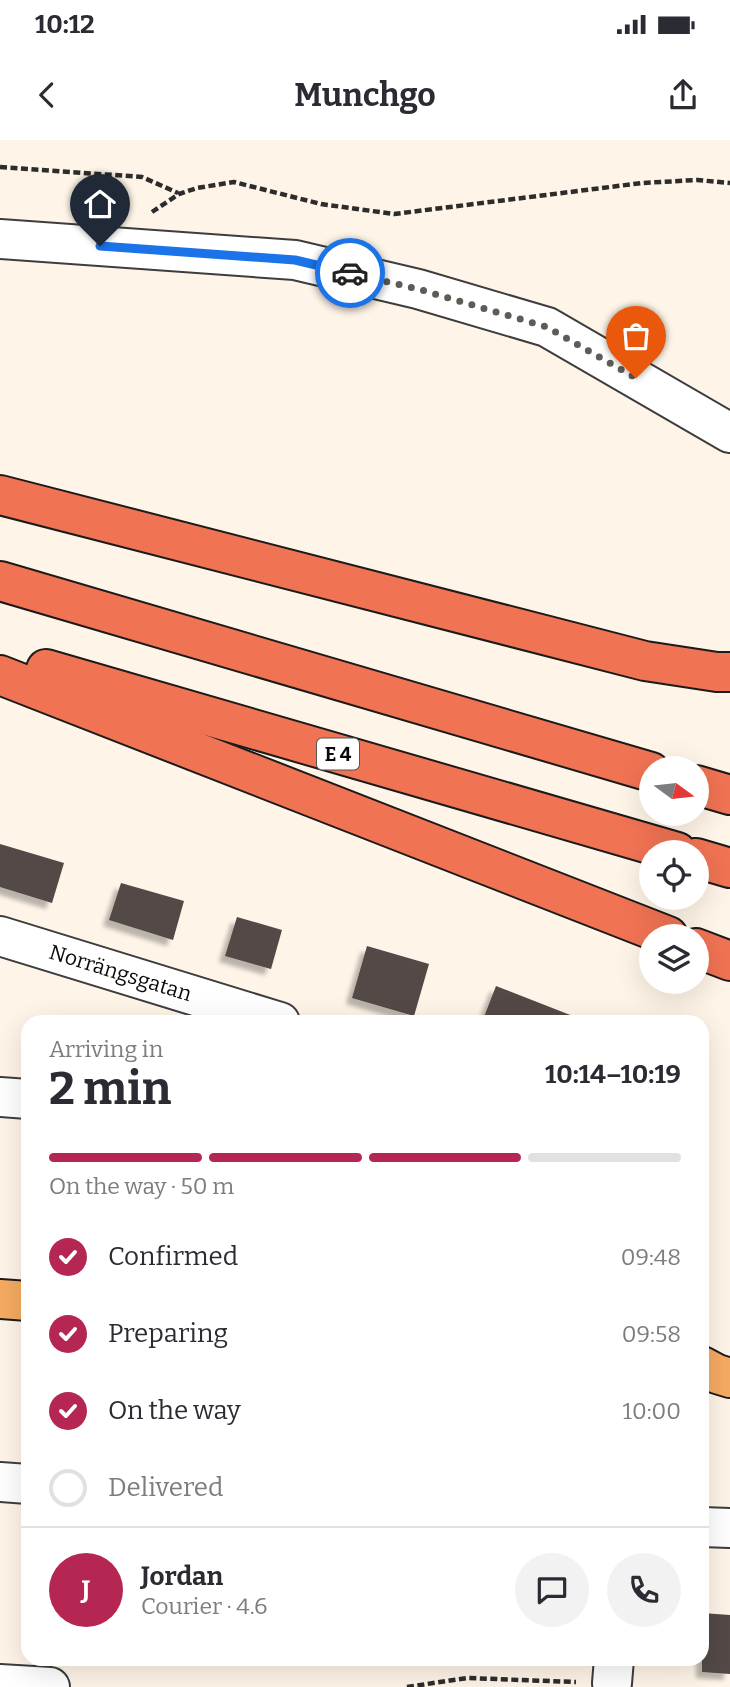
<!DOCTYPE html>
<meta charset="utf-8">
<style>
:root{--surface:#fff;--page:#f2f2f3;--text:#2b2b33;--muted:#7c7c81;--line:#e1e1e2;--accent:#b52752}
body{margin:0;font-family:Bitter,serif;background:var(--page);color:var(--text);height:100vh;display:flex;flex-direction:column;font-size:26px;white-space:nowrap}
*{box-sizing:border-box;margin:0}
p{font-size:23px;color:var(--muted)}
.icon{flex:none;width:38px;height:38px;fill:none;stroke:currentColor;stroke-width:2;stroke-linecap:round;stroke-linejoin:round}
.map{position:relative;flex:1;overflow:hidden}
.details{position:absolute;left:21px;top:875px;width:688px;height:651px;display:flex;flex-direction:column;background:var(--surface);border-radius:21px;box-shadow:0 7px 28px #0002}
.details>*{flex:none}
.needle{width:46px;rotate:105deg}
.fabs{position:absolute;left:639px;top:616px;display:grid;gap:14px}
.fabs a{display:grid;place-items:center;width:70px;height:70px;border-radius:50%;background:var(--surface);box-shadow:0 7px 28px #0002;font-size:35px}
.pin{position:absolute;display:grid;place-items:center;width:60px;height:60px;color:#fff;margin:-72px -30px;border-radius:50% 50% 50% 0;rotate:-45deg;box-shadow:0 0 7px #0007}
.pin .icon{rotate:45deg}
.courier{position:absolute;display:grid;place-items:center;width:70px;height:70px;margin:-35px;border:5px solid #1a73e8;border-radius:50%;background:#fff;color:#222;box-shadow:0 2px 9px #0007}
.headline em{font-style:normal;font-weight:700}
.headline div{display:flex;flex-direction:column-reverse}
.headline{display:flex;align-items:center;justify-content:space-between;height:119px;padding:0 28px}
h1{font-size:46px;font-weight:700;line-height:52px}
.bar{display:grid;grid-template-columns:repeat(4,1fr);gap:10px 7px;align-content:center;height:84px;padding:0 28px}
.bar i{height:9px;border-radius:5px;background:var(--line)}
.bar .selected{background:var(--accent)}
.bar p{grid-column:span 4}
.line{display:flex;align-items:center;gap:18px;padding:0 28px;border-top:2px solid var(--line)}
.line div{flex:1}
.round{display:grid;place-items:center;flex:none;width:74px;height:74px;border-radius:37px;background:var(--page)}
ol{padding:0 28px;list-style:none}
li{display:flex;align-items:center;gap:21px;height:77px}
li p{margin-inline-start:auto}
li .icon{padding:7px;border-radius:50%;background:var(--accent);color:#fff;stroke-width:4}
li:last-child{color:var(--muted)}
li i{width:38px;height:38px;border:4px solid var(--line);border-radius:50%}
.status{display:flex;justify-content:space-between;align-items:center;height:49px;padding:0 35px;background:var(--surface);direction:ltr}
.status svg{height:19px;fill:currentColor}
header{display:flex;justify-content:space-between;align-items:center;height:91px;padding:0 28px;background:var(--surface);font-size:32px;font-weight:700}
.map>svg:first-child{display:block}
.building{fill:#524847;filter:url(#shadow)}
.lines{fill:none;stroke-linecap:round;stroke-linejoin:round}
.minor-casing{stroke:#3d3d3d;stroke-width:42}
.major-casing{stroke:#1b1b1b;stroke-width:42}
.highway-casing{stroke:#1b1b1b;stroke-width:42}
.path{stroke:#2c2c2c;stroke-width:4.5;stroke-dasharray:7 3.5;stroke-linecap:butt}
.minor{stroke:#fff;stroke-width:38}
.major{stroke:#f5ab61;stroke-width:38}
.highway{stroke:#f07353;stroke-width:38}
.done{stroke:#5f5c57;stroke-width:7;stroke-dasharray:0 12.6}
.route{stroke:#1a73e8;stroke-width:9}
.labels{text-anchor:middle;stroke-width:7;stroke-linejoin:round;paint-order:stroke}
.shield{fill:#fff;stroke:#545454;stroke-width:2}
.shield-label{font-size:19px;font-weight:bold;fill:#0a0a0a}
.street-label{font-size:21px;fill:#0a0a0a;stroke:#fff}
</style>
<div class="status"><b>10:12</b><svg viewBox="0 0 49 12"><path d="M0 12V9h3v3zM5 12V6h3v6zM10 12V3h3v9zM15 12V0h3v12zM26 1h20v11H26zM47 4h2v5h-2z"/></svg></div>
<header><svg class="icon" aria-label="back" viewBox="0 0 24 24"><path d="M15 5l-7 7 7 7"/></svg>Munchgo<svg class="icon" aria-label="share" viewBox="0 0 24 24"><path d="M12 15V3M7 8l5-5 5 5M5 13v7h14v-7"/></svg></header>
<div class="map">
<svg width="730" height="1547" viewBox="0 0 730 1547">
<defs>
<filter id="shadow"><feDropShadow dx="-6" dy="6" stdDeviation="2" flood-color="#0004"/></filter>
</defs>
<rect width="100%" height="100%" fill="#fef4e7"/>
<g class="building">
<polygon points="0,704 64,723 52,763 0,747"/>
<polygon points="121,743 184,761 173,800 109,780"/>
<polygon points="237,777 282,790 271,829 225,816"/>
<polygon points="367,806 429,824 414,876 352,858"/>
<polygon points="496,846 583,880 583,882 482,882"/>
<polygon points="702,1473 730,1475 730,1534 702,1532"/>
</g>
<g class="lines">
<defs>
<g id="minor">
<polyline points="0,99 295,120 418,149 547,187 730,293"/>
<path id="s1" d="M0 796 280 882"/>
<polyline points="0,957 28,959"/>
<polyline points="0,1342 28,1344"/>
<polyline points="702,1387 730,1388"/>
<polyline points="612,1543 614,1519"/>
<polyline points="0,1544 50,1547"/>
</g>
<g id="major">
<polyline points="0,1159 28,1161"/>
<polyline points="702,1226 717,1234 730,1238"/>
</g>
<g id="highway">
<polyline points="0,355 645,521 717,532 730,532"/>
<polyline points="0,441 651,632"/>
<polyline points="46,529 677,712"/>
<polyline points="0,535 668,796"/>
<polyline points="696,645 730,655"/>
<polyline points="696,718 730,728"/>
<polyline points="696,808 730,821"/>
</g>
</defs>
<use href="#minor" class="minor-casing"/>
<use href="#major" class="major-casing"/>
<use href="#highway" class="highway-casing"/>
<g class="path">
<polyline points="0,27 142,37 178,53"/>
<polyline points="152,72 179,54 197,48 234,42 321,64 394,74 642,43 697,40 730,43"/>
<polyline points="407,1547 467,1538 576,1542"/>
</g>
<use href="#minor" class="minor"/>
<use href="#major" class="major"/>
<use href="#highway" class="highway"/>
</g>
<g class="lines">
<polyline class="done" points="350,133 418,149 547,187 636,238"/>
<polyline class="route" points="100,106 295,120 350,133"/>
</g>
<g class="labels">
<rect class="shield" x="317" y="598.5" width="42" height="31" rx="5"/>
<g class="shield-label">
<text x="338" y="621">E 4</text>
</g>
<g class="street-label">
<text dy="7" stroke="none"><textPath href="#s1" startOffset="126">Norrängsgatan</textPath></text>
</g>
</g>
</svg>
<div class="fabs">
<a><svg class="needle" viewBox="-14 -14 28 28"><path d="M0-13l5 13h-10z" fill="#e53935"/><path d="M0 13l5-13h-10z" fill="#7c7c81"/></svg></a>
<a><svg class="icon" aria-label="locate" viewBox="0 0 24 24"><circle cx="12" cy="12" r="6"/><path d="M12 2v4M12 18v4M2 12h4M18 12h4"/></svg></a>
<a><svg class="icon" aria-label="layers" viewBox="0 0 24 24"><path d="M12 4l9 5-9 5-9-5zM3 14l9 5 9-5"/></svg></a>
</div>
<div class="pin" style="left:636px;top:238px;background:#ea580c"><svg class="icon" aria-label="bag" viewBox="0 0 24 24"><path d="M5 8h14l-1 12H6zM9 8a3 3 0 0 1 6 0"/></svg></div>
<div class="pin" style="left:100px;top:106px;background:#1f2937"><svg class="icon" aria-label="home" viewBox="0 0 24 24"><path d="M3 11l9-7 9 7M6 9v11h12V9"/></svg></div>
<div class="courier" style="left:350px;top:133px"><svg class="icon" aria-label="car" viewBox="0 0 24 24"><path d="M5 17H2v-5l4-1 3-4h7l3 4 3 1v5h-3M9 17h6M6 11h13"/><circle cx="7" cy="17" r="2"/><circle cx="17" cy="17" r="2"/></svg></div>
<section class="details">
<div class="headline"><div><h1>2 min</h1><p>Arriving in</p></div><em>10:14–10:19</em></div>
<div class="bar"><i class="selected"></i><i class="selected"></i><i class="selected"></i><i></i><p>On the way · 50 m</p></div>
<ol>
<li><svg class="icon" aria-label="check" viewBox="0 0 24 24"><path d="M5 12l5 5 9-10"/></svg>Confirmed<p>09:48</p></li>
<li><svg class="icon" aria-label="check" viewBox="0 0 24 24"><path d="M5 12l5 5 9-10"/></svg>Preparing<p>09:58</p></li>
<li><svg class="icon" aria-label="check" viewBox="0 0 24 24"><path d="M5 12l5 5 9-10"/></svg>On the way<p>10:00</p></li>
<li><i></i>Delivered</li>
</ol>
<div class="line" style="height:126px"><b class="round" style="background:var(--accent);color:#fff">J</b><div><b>Jordan</b><p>Courier · 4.6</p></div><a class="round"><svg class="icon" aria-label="chat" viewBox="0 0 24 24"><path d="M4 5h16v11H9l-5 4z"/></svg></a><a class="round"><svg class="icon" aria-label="phone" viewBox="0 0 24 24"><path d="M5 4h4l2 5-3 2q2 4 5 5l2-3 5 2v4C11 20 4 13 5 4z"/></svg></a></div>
</section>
</div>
